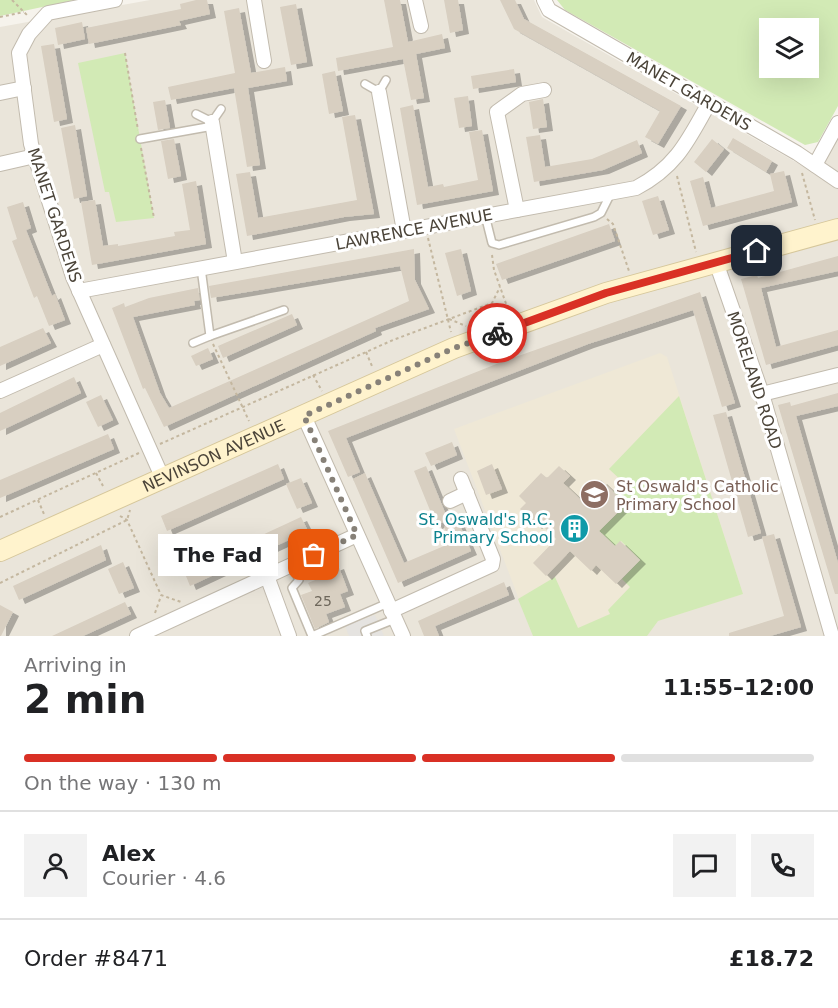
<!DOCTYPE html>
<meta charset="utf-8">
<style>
:root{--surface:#fff;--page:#f2f2f2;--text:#202124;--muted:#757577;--line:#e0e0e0;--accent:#d93025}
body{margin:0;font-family:"DejaVu Sans",sans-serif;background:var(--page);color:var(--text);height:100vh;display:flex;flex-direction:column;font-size:22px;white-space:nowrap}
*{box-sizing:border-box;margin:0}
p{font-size:20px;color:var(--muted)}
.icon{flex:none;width:33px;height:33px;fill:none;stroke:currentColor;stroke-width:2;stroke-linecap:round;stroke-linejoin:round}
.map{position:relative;height:636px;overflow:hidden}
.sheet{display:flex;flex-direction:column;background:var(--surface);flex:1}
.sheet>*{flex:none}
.fabs{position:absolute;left:759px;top:18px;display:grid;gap:12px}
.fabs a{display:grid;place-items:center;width:60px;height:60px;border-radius:0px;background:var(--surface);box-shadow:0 6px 24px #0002;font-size:30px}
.pin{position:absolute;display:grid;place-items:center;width:51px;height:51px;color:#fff;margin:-26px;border-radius:12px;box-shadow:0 3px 9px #0006}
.courier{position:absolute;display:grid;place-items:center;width:60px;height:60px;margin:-30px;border:4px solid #d93025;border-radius:50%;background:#fff;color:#222;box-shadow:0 2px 8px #0007}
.bubble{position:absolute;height:42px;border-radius:0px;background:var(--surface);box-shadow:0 6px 24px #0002;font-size:20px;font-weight:700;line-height:42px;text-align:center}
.summary em{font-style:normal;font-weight:700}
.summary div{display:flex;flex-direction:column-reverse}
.summary{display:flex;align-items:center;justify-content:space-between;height:102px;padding:0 24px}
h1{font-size:39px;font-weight:700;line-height:45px}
.bar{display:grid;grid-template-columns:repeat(4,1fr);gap:9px 6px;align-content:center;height:72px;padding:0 24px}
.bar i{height:8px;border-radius:4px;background:var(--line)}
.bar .current{background:var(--accent)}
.bar p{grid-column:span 4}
.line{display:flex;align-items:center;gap:15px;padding:0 24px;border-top:2px solid var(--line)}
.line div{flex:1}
.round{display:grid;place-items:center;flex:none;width:63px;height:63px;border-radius:0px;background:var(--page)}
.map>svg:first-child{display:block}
.residential{fill:#eae5da}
.education{fill:#efe8d6}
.green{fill:#d2eab5;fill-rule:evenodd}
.parking{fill:#e5e3e0}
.building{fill:#d8cfc1;filter:url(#shadow)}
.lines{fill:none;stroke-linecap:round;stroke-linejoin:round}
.lane-casing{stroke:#c2bbae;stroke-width:10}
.street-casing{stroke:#c2bbae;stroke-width:16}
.secondary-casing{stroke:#d6c79b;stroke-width:22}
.path{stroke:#c4b79f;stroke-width:2;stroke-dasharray:3 3;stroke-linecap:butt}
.lane{stroke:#fff;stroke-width:7}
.street{stroke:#fff;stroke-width:14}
.secondary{stroke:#fff3cd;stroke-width:20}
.done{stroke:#878178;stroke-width:6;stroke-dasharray:0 10.8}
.route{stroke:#d93025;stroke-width:8}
.labels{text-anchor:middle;stroke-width:6;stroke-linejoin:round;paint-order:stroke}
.number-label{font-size:14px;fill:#6e675b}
.street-label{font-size:16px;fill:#4b4439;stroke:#fff}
.education-label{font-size:16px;fill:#785e54;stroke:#fff;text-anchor:start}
.culture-label{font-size:16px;fill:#0d838f;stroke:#fff;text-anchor:end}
</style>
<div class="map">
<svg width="838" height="636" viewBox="0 0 838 636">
<defs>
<filter id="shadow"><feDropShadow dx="6" dy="4" stdDeviation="0" flood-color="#0004"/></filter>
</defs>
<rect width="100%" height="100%" fill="#f6f3ec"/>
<polygon class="residential" points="150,0 534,0 542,17 806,168 838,122 838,636 0,636 0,27"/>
<polygon class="education" points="660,353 667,357 743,594 658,621 647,636 533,636 454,429"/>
<g class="green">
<polygon points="0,0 75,0 0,16"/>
<path d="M557 0H838V106L818 142 805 145 565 10ZM770 28H808V68H770Z"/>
<polygon points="125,53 154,218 116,222 109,192 105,192 78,63"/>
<polygon points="679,396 743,594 658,621 647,636 533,636 518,599 555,577 578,628 610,614 608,610 630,587 622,579 640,560 621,541 615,546 599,531 626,505 613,492 623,482 609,469"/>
</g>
<polygon class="parking" points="375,615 384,636 349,636 345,626"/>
<g class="building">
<polygon points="196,0 207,0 210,14 179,21 181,25 89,44 86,28 181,9 180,4"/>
<polygon points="384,0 400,0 408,42 442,34 445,48 416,54 424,98 411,100 403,59 338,71 336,58 393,47"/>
<polygon points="444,0 458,0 463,30 450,33"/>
<polygon points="500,0 515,0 524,19 681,106 658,144 645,137 660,111 514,29"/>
<polygon points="296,4 307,62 291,65 280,7"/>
<polygon points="239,8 251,73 285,67 287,81 248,88 260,165 247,167 234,88 171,100 168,87 235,73 224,11"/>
<polygon points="82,22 85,39 58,45 55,28"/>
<polygon points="54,44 67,119 54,122 41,46"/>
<polygon points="514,69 516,82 473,89 471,76"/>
<polygon points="335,71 343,111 329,114 322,74"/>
<polygon points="468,96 472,126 459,128 454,98"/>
<polygon points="543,99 547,127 533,129 529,102"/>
<polygon points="165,100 170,128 158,130 153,102"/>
<polygon points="413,105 428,187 443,184 444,187 478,180 469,132 482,130 493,191 417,205 400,108"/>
<polygon points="355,115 374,214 344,217 247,236 236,174 250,172 258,218 357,200 342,117"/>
<polygon points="75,125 87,196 74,199 61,128"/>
<polygon points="540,135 545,167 592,159 637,140 642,153 603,170 534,182 526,137"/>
<polygon points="733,138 772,161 766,172 727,148"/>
<polygon points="174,139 181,176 168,179 161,141"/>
<polygon points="712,139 724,149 706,172 694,162"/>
<polygon points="784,171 792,202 703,226 690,181 703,177 711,208 774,191 770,174"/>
<polygon points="196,181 206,244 92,265 81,202 95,200 103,246 118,244 118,246 175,236 174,232 190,230 182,184"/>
<polygon points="658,196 669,230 653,235 642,201"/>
<polygon points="23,202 31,228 26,230 52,296 55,294 65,320 49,326 37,296 34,298 12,241 17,239 7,207"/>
<polygon points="609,224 615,241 502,280 496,264"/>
<polygon points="414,249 415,280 429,309 375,328 376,331 164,427 145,388 143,389 112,308 124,303 125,307 149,298 198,288 200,300 194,301 195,305 133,317 160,393 169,408 409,301 400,266 211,298 209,286"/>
<polygon points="461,249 471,291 457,296 445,253"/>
<polygon points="838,256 838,271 761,288 776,347 838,330 838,345 766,365 741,279 757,275 758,278"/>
<polygon points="700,292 735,403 722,407 693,310 588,344 346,438 360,472 348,477 328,431 504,361"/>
<polygon points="292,314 297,325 223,358 218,346"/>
<polygon points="43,328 51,343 0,366 0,347"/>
<polygon points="208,348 213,359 196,366 191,356"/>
<polygon points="74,377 81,393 0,431 0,413"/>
<polygon points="838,393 838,406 796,416 838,563 838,594 835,594 778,405 790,402 791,406"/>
<polygon points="101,395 113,420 98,427 86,402"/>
<polygon points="726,412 761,533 748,537 713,415"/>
<polygon points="108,434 114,449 0,498 0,480"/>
<polygon points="452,442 457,455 431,466 425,453"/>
<polygon points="278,464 284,479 167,531 161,516"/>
<polygon points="492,464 502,489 486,495 477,471"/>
<polygon points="426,466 448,520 436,525 414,471"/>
<polygon points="559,466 570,476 563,483 581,500 601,480 626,504 599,531 615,546 620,541 640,560 616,584 596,565 591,571 570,551 546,576 533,563 556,539 539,522 536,525 520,509 526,503 519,496 541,473 547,478"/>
<polygon points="365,473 404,563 451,543 444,527 458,521 471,551 398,583 353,479"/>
<polygon points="301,478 312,503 297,509 286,484"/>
<polygon points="301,517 308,531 190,586 184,571"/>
<polygon points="774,534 801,627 770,636 729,636 729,633 784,616 762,537"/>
<polygon points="172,539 184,564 169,570 158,545"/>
<polygon points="101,545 106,560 19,600 13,586"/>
<polygon points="123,562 134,588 119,594 108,569"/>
<polygon points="338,565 348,591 340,594 345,607 326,614 329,622 315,629 301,595 312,591 308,583 320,578 318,573"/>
<polygon points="504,582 509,595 435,626 439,636 424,636 418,621"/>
<polygon points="125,602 131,614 83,636 52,636"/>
<polygon points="0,605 13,612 1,636 0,636"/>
</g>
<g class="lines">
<defs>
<g id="lane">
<polyline points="365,84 379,92 386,80"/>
<polyline points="196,114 212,122 221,109"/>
<polyline points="140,139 213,126"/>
<polyline points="485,215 492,243 499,245 594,217 601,213 611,193"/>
<polyline points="201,268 210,336 284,310"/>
<polyline points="193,343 210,336"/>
<polyline points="292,565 299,580 292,588 312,636"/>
<polyline points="312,636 388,603"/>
<polyline points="367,636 365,631 395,619"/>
</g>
<g id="street">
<polyline points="115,0 48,13 29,34 19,53 31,144 73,277 163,479"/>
<polyline points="254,0 264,61"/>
<polyline points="415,0 421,26"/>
<polyline points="544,0 549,10 797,153 838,181"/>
<polyline points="379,92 404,231"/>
<polyline points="0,93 24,88"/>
<polyline points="212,122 235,262"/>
<polyline points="0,164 35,156"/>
<polyline points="815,165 838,123"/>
<polyline points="517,210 497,112 522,94 544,90"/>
<polyline points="716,262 762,394 832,636"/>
<path d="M79 291 636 188C676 167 688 141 709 103"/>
<polyline points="0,391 103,345"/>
<polyline points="762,394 838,375"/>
<polyline points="304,416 403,636"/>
<polyline points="450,501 467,493"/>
<polyline points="267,576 289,636"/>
<polyline points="391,611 492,565 493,559 461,479"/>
<polyline points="137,636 357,535"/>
</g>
<g id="secondary">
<path id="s1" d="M0 551 454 348 606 293 838 229"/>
</g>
</defs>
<use href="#lane" class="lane-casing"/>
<use href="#street" class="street-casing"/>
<use href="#secondary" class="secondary-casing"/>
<g class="path">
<polyline points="12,0 27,15"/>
<polyline points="0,17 24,12"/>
<polyline points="125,53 138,130"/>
<polyline points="141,148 154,218"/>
<polyline points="802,173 815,220"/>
<polyline points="677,176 696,252"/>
<polyline points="607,219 613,224 629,271"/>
<polyline points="428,238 451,332"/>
<polyline points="492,255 494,270 509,312"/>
<polyline points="449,319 466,326"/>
<polyline points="213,344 249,421"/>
<polyline points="366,352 372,366"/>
<polyline points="313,375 322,391"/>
<polyline points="160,444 393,340 492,303 500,287"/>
<polyline points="96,473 103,486"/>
<polyline points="38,500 44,514"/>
<polyline points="120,516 127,520 161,595 181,602"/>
<polyline points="0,517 139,453"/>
<polyline points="0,583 127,520 130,510"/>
<polyline points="155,613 161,596"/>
</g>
<use href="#lane" class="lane"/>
<use href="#street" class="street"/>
<use href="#secondary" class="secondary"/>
</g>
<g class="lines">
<polyline class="done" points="314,555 357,535 304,416 454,348 497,333"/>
<polyline class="route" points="497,333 606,293 757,251"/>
</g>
<defs>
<symbol id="school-disc" viewBox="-11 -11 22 22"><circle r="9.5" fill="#8d6e63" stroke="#fff"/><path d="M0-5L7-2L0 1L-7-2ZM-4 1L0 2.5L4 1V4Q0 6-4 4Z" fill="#fff"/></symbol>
<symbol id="building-disc" viewBox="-11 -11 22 22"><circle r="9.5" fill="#0f9aa8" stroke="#fff"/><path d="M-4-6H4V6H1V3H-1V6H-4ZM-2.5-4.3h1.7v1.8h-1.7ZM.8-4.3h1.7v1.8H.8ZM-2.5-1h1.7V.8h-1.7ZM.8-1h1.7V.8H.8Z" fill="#fff"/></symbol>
</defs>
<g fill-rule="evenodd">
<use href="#school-disc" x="578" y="478" width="33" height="33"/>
<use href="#building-disc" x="558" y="512" width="33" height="33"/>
</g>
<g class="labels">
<g class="number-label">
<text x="323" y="606">25</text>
</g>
<g class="street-label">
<text transform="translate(689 91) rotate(30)" y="6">MANET GARDENS</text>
<text transform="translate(55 215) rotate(72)" y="6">MANET GARDENS</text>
<text transform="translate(414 229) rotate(-11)" y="6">LAWRENCE AVENUE</text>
<text transform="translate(755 380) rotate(72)" y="6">MORELAND ROAD</text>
<text dy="6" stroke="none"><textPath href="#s1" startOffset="234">NEVINSON AVENUE</textPath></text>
</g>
<g class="education-label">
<text x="616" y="492">St Oswald's Catholic<tspan x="616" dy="18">Primary School</tspan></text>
</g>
<g class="culture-label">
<text x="553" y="525">St. Oswald's R.C.<tspan x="553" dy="18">Primary School</tspan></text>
</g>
</g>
</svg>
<div class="fabs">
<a><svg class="icon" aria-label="layers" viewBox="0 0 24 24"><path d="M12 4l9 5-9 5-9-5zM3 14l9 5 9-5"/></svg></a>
</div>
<div class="pin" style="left:314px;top:555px;background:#ea580c"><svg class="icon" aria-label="bag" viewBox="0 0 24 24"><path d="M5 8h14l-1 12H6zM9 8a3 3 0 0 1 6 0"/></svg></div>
<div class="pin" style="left:757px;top:251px;background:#1f2937"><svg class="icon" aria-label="home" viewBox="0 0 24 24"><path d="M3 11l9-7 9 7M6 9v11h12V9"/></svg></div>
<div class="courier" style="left:497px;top:333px"><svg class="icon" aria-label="bike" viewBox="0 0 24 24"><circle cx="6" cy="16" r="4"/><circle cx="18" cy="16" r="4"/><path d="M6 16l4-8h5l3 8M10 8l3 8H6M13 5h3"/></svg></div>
<div class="bubble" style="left:158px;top:534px;width:120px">The Fad</div>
</div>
<section class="sheet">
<div class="summary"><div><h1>2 min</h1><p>Arriving in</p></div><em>11:55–12:00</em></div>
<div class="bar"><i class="current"></i><i class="current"></i><i class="current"></i><i></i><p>On the way · 130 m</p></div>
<div class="line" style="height:108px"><a class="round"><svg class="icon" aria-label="person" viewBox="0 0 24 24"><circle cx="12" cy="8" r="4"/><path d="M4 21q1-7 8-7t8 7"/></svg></a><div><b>Alex</b><p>Courier · 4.6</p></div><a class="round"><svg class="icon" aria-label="chat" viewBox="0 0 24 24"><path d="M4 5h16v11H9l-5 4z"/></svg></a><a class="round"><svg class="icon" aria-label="phone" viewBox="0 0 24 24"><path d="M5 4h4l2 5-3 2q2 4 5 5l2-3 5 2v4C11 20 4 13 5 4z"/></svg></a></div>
<div class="line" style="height:78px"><div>Order #8471</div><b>£18.72</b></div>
</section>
